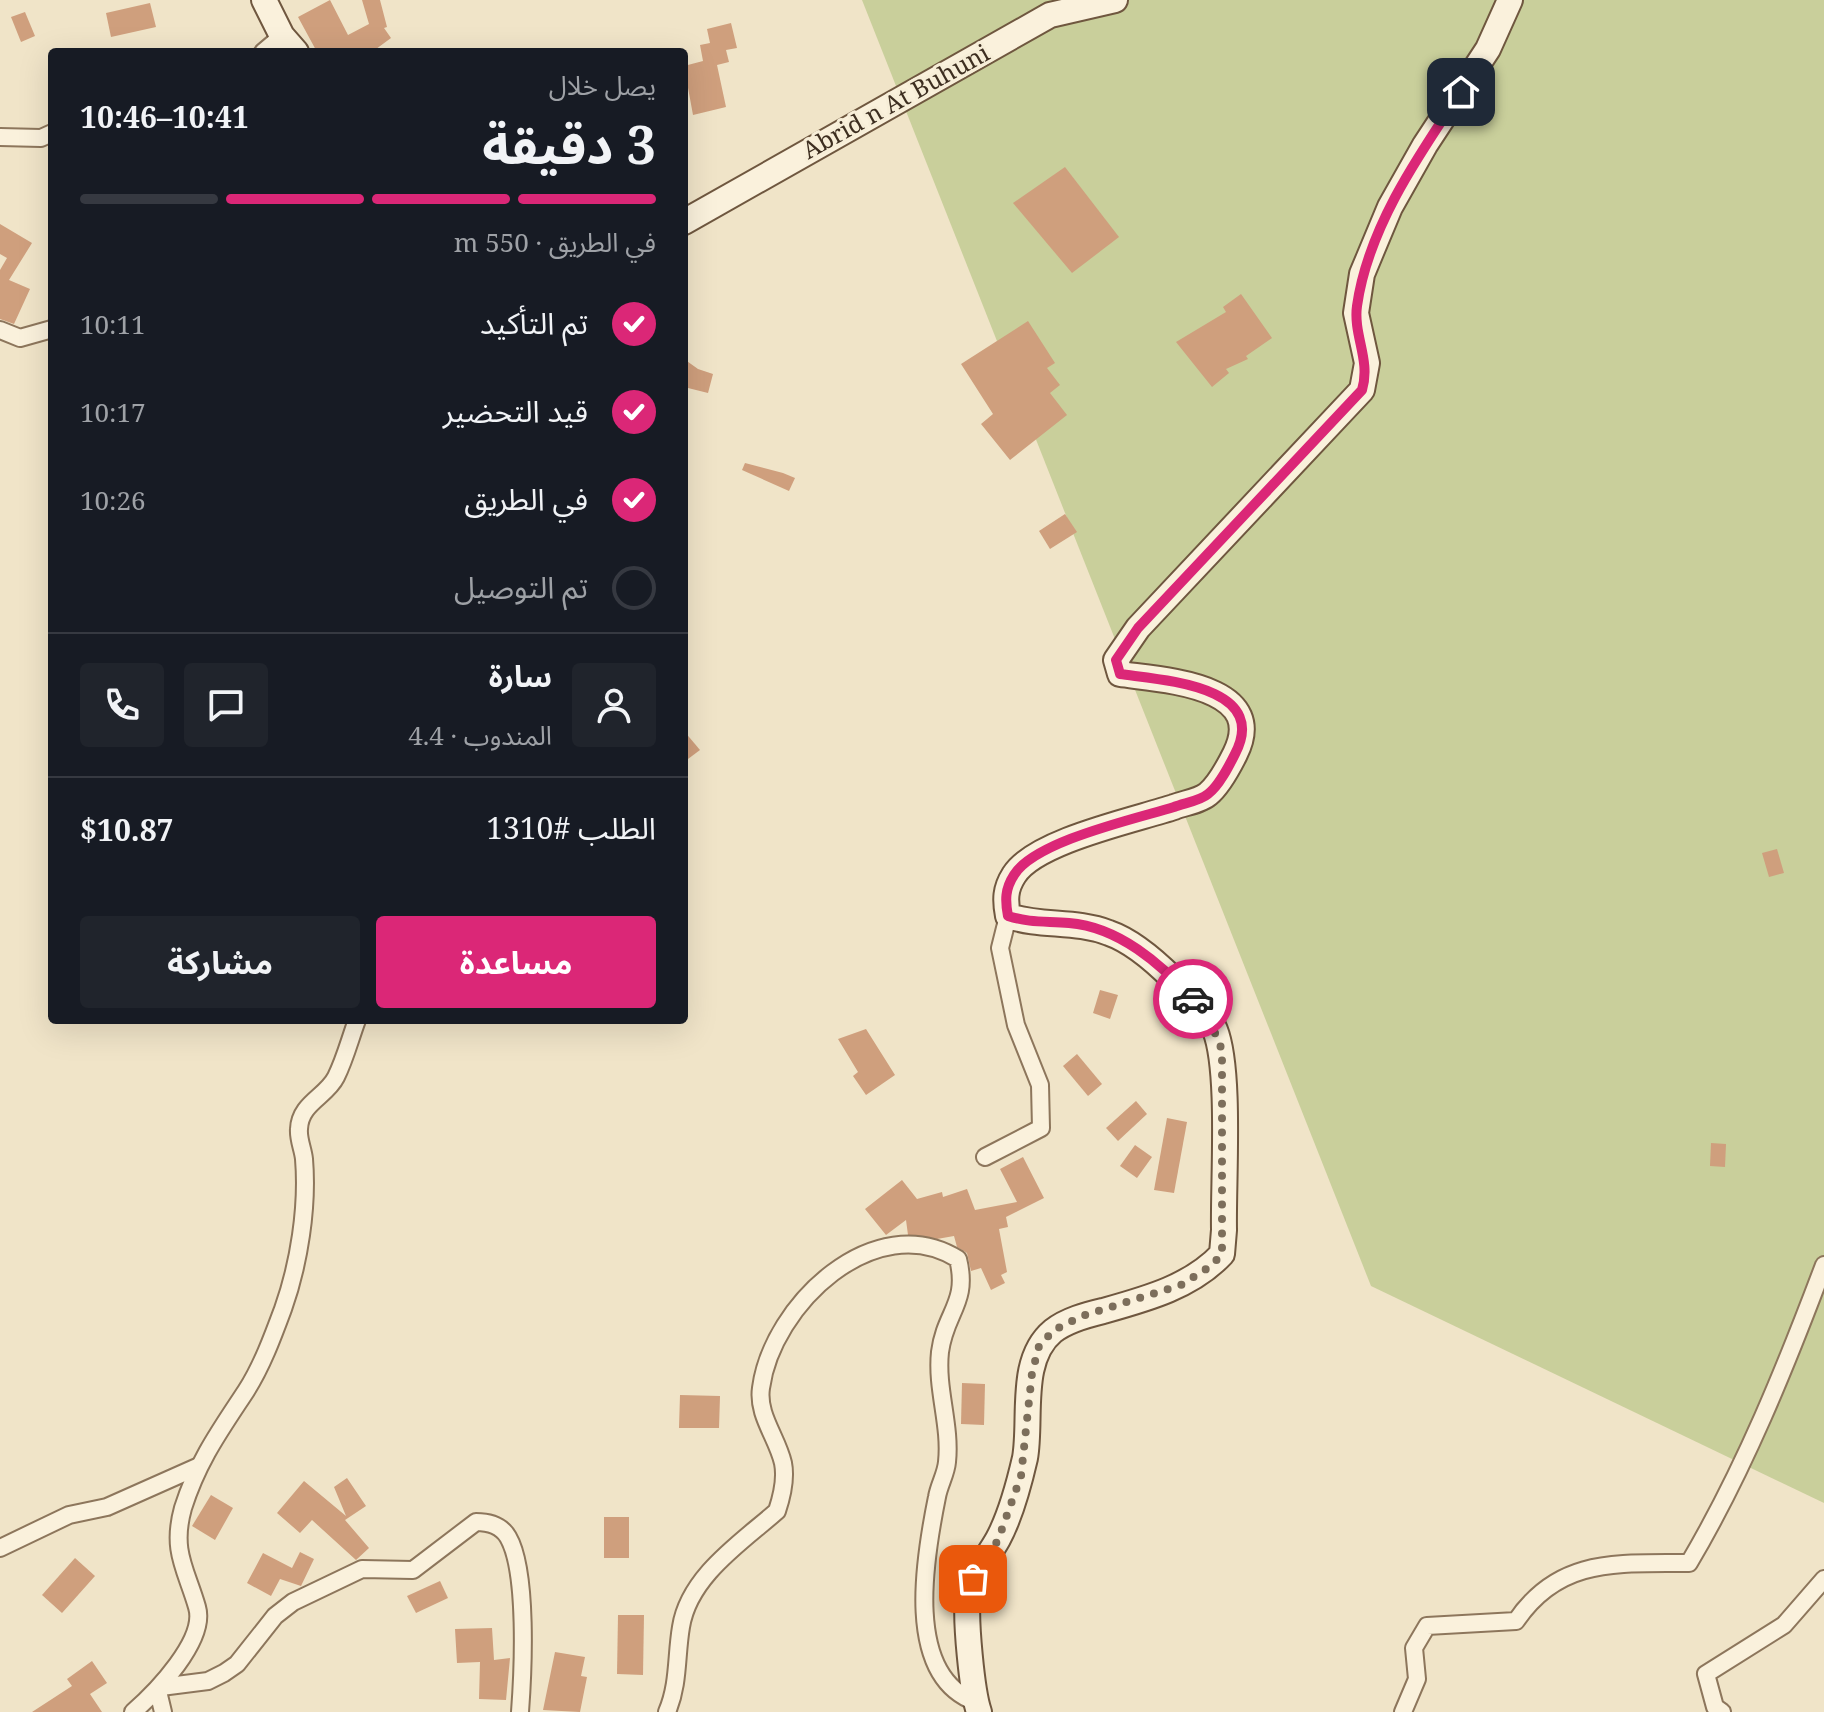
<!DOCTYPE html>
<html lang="ar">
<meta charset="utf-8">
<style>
:root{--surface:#171b24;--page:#20242c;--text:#f1f3f6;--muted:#9ea1a6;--line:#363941;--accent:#db2777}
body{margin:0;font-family:"Noto Serif","Noto Sans Arabic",serif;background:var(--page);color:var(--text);direction:rtl;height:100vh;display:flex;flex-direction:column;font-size:30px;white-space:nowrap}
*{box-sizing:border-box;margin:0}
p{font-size:26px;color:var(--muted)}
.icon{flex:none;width:44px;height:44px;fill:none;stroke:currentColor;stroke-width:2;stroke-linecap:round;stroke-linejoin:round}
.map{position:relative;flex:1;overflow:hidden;direction:ltr}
.sheet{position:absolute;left:48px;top:48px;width:640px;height:976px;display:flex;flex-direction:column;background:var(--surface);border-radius:8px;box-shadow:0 8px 32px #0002;direction:rtl}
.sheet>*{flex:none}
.pin{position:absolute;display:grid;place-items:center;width:68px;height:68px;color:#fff;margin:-34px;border-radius:16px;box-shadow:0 4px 12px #0006}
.courier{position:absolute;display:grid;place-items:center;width:80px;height:80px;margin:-40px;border:6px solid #db2777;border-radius:50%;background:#fff;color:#222;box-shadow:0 2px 10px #0007}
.overview em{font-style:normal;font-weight:700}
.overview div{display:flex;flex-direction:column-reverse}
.overview{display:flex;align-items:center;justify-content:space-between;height:136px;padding:0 32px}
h1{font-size:52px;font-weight:700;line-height:60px}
.bar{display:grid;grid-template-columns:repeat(4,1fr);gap:12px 8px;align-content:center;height:96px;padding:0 32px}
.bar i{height:10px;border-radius:6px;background:var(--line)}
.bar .current{background:var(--accent)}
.bar p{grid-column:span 4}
.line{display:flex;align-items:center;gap:20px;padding:0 32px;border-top:2px solid var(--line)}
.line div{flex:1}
.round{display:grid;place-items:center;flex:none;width:84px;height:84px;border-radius:8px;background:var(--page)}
ol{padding:0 32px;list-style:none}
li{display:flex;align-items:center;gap:24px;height:88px}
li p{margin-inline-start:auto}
li .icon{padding:8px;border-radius:50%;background:var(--accent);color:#fff;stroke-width:4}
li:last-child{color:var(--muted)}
li i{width:44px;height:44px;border:4px solid var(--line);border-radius:50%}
.primary-button{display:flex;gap:16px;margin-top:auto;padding:16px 32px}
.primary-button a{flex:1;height:92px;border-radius:8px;background:var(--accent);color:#fff;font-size:32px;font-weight:700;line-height:92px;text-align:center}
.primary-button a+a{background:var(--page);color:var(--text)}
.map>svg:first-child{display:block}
.green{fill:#c9cf9b}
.building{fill:#cf9f7d}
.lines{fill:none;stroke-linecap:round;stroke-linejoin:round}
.street-casing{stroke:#8d765c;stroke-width:20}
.secondary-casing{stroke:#6f573f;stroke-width:28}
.street{stroke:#faf1dc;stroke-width:16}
.secondary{stroke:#faf1dc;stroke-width:24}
.done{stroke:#7c6e5b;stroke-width:8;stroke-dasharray:0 14.4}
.route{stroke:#db2777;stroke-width:10}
.labels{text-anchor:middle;stroke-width:6;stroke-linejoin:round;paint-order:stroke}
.street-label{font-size:24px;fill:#3d2e20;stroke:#f7eed8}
</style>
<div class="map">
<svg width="1824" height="1712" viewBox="0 0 1824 1712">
<rect width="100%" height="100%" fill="#f0e4c8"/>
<polygon class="green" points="862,0 1824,0 1824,1503 1371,1286"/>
<g class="building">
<polygon points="330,0 348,35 369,24 362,0 380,0 387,27 384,28 391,38 372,52 317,52 298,17"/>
<polygon points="150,3 156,27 111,37 106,13"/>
<polygon points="25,12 35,36 21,42 11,17"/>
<polygon points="731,23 737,48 726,50 729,62 717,65 726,107 693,115 684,66 703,61 700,45 710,43 707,29"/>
<polygon points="1065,167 1119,237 1072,273 1013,203"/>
<polygon points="0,224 32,243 9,280 30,289 14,324 0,319 0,270 7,258 0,254"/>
<polygon points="1241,294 1272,338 1246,356 1248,359 1226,369 1229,373 1212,387 1176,342 1226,312 1223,307"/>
<polygon points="1028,321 1055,363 1047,368 1060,385 1050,393 1067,415 1010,460 981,424 993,414 961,364"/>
<polygon points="684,359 698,369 713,374 708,393 684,387"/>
<polygon points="745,463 783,473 795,478 789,491 742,470"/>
<polygon points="1065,514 1077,532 1050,549 1039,531"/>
<polygon points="684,731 700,750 684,762"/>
<polygon points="1777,849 1784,873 1769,877 1762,853"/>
<polygon points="1100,990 1118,995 1110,1019 1093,1013"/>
<polygon points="866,1029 895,1075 866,1095 853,1076 858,1072 838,1039"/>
<polygon points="1077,1054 1102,1084 1088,1096 1063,1066"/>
<polygon points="1136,1101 1147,1114 1118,1141 1106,1128"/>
<polygon points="1167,1118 1187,1122 1174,1193 1154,1190"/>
<polygon points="1711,1143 1726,1144 1725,1167 1710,1166"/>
<polygon points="1135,1145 1152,1157 1137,1178 1120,1166"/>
<polygon points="1023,1157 1044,1198 1006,1217 1008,1227 999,1229 1007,1272 1001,1275 1005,1283 991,1290 981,1268 971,1271 967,1253 957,1247 954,1236 937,1239 908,1235 906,1220 886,1235 865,1209 902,1180 917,1199 942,1192 943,1197 967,1189 975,1210 1017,1202 1000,1169"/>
<polygon points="962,1383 985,1384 984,1425 961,1424"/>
<polygon points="680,1395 720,1396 719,1428 679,1428"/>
<polygon points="347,1478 366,1506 345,1520 369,1548 356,1560 312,1520 300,1533 277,1513 304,1481 346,1516 334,1487"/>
<polygon points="211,1495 233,1508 215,1540 192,1526"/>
<rect x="604" y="1517" width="25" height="41"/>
<polygon points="300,1552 314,1559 301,1586 280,1579 271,1596 247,1583 263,1553 292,1568"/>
<polygon points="75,1558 95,1576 62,1613 42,1595"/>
<polygon points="440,1581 448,1598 416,1613 407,1596"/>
<polygon points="618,1615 644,1615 643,1675 617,1674"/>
<polygon points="492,1628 494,1660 510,1658 506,1700 479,1699 480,1662 457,1663 455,1629"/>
<polygon points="555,1652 585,1657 581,1676 587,1677 580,1712 543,1710"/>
<polygon points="92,1661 107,1683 90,1694 102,1712 32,1712 72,1686 67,1679"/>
</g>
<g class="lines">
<defs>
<g id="street">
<polyline points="263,52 282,36"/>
<polyline points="0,137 41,138 52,133"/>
<polyline points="0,330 20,338 52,329"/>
<polyline points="985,1157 1041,1128 1040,1085 1016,1025 1000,948 1008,916"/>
<polyline points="0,1548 69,1515 107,1507 197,1467"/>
<path d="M161 1687 208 1681 224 1673 237 1664 275 1616 293 1602 362 1569 413 1570 476 1522C488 1522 501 1525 508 1537 528 1571 523 1672 520 1712"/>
<polyline points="158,1691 163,1712"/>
<path d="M133 1712C155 1693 207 1640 197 1607 186 1569 171 1551 183 1508 198 1461 219 1432 246 1391 262 1366 273 1336 283 1309 299 1264 308 1207 304 1159 303 1149 298 1139 299 1129 300 1103 326 1097 336 1077 345 1059 350 1039 357 1020"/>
<path d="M667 1712C679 1684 676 1656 681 1627 689 1576 742 1542 777 1511 782 1496 786 1478 783 1463 777 1437 757 1415 761 1388 772 1305 875 1207 958 1259 969 1303 945 1312 940 1352 936 1389 951 1425 947 1462 946 1474 939 1485 937 1497 925 1556 903 1676 976 1702"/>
<path d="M1403 1712 1417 1679 1414 1648 1427 1626 1516 1621C1560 1556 1620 1564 1689 1563 1744 1470 1786 1366 1824 1265"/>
<polyline points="1722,1712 1715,1707 1706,1674 1784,1625 1824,1579"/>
</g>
<g id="secondary">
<polyline points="264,0 282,36 296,52"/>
<polyline points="684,222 1050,15 1115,0"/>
<path d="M979 1712C972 1692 965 1619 968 1598 972 1574 987 1559 998 1539 1011 1515 1019 1484 1025 1458 1032 1419 1018 1360 1053 1331 1067 1320 1086 1315 1103 1311 1146 1299 1191 1287 1222 1254L1224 1230C1223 1182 1231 1070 1215 1030 1207 1010 1188 994 1173 979 1155 961 1132 941 1109 933 1075 920 1042 927 1008 916 1005 900 1005 889 1014 875 1035 841 1135 820 1174 807 1184 803 1200 801 1208 794 1219 785 1229 766 1235 754 1270 684 1160 680 1120 674L1116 660 1138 628 1362 390 1367 363 1356 313 1362 274 1390 207 1425 145 1488 49 1510 0"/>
</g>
</defs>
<use href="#street" class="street-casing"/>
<use href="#secondary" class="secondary-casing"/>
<use href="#street" class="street"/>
<use href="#secondary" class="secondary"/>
</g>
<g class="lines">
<polyline class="done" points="973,1579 998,1540 1021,1476 1032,1373 1039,1346 1054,1330 1082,1316 1181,1285 1211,1266 1222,1254 1222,1050 1208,1016 1193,999"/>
<path class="route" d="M1193 999C1161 964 1119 927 1069 923 1046 921 1030 923 1008 916 1005 900 1005 889 1014 875 1035 841 1135 819 1174 807 1184 803 1200 801 1208 794 1219 786 1229 766 1235 754 1271 685 1160 680 1120 674L1116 660 1138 628 1362 390C1371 360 1353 335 1357 306 1368 228 1418 156 1461 92"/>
</g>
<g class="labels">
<g class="street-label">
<text transform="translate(896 102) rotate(-29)" y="8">Abrid n At Buhuni</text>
</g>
</g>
</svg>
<div class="pin" style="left:973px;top:1579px;background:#ea580c"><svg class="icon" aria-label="bag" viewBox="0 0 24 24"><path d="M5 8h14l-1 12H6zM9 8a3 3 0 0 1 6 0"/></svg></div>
<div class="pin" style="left:1461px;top:92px;background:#1f2937"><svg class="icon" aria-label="home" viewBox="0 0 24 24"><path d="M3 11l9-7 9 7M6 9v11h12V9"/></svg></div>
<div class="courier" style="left:1193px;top:999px"><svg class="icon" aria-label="car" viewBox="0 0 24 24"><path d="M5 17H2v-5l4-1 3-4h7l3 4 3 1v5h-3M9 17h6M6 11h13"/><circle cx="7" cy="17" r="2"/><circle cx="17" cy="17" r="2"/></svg></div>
<section class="sheet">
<div class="overview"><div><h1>3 دقيقة</h1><p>يصل خلال</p></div><em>10:41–10:46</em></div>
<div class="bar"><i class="current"></i><i class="current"></i><i class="current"></i><i></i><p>في الطريق · 550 m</p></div>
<ol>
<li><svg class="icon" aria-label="check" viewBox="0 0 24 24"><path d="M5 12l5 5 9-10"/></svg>تم التأكيد<p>10:11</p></li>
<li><svg class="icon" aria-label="check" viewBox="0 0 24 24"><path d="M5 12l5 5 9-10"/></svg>قيد التحضير<p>10:17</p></li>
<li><svg class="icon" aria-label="check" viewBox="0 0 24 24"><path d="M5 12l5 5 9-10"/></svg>في الطريق<p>10:26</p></li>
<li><i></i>تم التوصيل</li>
</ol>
<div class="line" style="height:144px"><a class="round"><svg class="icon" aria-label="person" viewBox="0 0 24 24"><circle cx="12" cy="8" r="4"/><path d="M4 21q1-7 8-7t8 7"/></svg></a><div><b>سارة</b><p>المندوب · 4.4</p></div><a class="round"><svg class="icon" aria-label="chat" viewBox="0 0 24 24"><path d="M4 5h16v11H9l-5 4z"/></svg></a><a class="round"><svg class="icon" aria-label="phone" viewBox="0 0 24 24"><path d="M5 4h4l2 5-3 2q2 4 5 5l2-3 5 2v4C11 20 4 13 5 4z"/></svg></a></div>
<div class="line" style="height:104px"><div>الطلب #1310</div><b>$10.87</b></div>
<div class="primary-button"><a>مساعدة</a><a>مشاركة</a></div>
</section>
</div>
